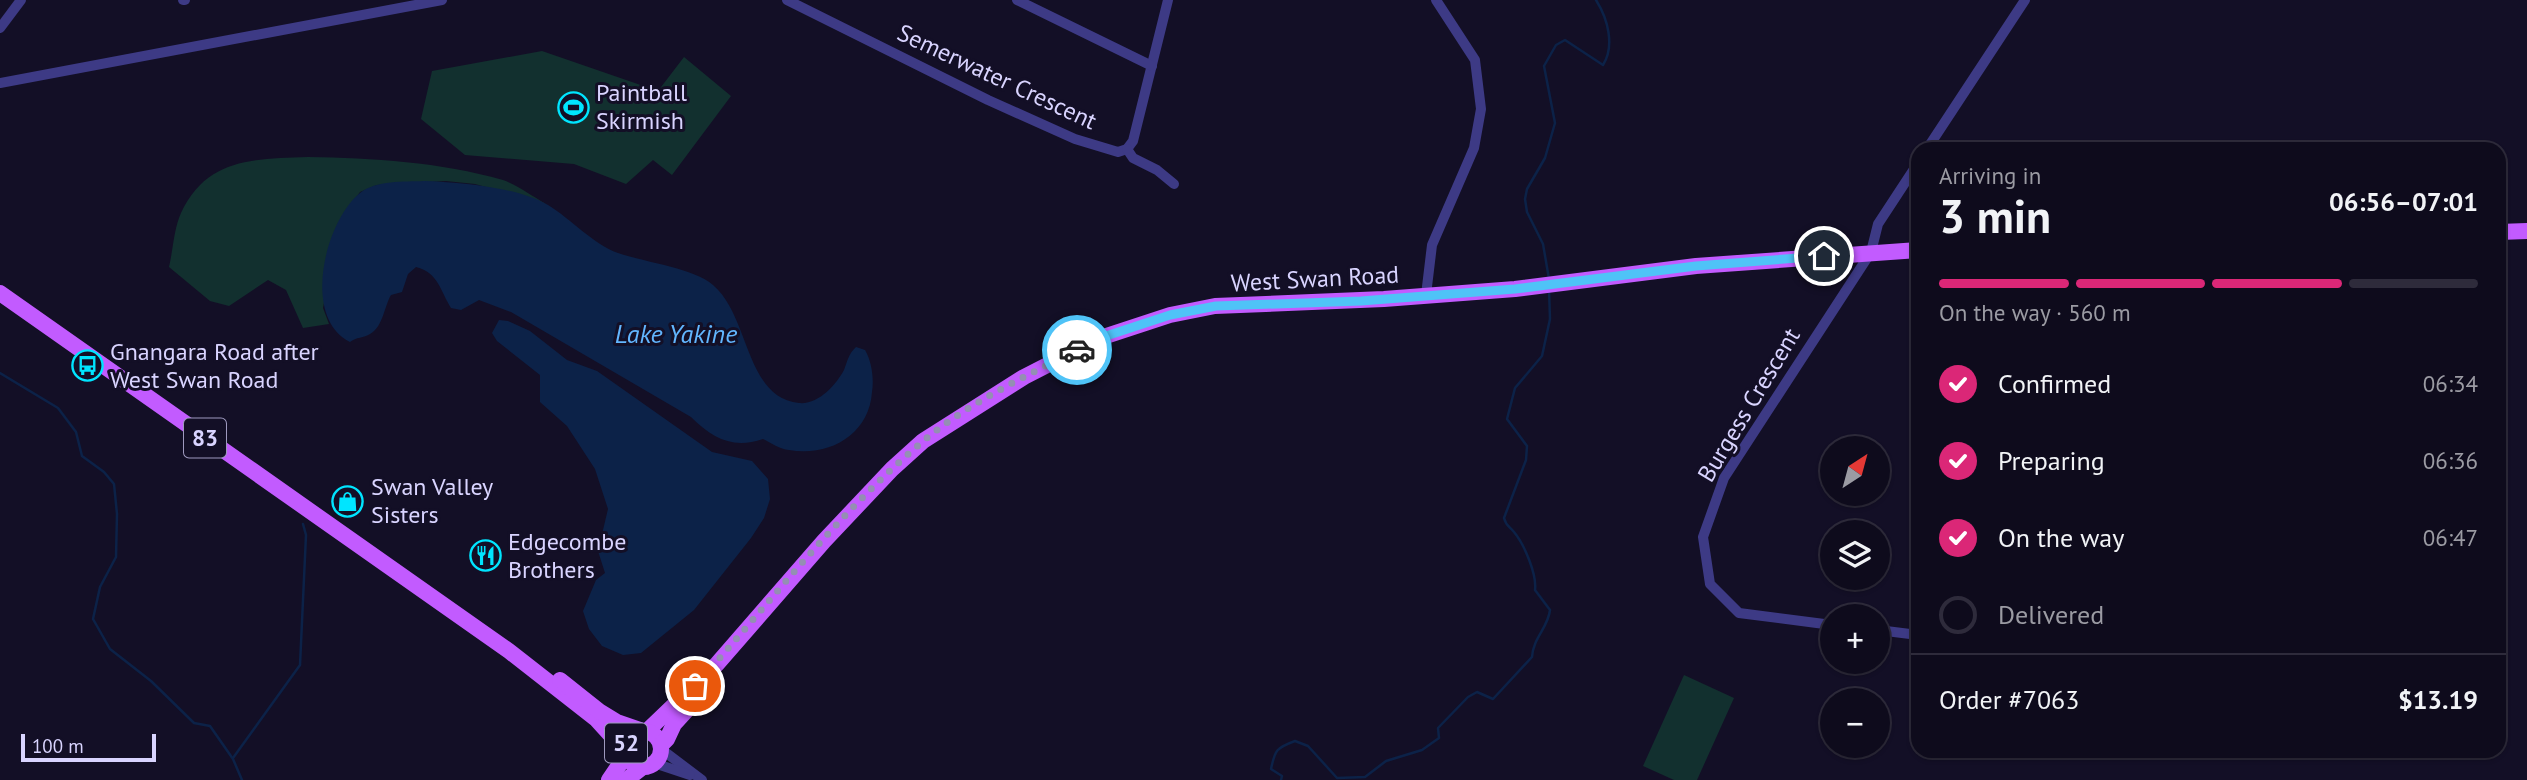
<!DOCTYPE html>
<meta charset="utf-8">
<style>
:root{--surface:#0e0b1c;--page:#171425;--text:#f1f3f6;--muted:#9b9ba3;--line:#2e2b3b;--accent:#db2777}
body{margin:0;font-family:"PT Sans",sans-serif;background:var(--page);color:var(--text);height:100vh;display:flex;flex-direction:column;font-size:26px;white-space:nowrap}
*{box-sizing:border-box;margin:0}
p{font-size:23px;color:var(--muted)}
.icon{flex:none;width:38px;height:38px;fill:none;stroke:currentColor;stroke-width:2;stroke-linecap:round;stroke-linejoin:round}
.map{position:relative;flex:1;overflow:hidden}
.panel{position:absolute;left:1911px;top:142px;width:595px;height:616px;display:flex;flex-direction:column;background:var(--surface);border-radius:21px;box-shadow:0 2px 5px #0004,0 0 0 2px var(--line)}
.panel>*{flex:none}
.needle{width:46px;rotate:36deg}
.buttons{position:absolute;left:1820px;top:436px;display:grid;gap:14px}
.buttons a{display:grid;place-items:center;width:70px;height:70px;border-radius:50%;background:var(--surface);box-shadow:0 2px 5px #0004,0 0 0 2px var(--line);font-size:35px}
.scale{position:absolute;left:21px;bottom:18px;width:135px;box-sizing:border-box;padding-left:7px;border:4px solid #d9d4ff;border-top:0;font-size:19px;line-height:24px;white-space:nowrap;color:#d9d4ff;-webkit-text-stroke:5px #130f26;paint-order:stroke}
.pin{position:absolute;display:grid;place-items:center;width:60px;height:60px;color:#fff;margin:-30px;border:4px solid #fff;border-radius:50%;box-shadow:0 2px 7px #0007}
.courier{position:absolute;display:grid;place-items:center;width:70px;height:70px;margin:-35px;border:5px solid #4fc3f7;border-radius:50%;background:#fff;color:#222;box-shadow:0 2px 9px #0007}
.summary em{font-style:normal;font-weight:600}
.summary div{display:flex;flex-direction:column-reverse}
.summary{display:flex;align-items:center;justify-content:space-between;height:119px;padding:0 28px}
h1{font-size:46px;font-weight:600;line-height:52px}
.bar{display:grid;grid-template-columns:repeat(4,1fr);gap:10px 7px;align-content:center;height:84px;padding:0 28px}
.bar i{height:9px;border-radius:5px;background:var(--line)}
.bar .current{background:var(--accent)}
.bar p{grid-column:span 4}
.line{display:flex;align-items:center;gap:18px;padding:0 28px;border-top:2px solid var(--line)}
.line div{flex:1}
ol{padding:0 28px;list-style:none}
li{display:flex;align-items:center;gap:21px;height:77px}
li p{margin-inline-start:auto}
li .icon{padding:7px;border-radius:50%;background:var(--accent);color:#fff;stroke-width:4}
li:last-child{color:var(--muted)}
li i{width:38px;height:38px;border:4px solid var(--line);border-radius:50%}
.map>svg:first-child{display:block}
.green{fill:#12302f}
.water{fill:#0c2248}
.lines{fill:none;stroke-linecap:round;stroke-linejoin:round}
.stream{stroke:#0c2248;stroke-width:2.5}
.minor{stroke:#3d3a85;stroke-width:10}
.primary{stroke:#c25bff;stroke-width:16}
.done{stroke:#948fb3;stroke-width:7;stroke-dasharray:0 12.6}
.route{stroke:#4fc3f7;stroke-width:9}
.labels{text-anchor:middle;stroke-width:6;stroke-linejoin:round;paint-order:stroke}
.shield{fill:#130f26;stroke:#9e99be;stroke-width:2}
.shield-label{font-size:23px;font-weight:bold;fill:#d9d4ff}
.street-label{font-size:24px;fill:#d9d4ff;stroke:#130f26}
.poi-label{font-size:24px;fill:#d9d4ff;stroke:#130f26;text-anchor:start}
.water-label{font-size:26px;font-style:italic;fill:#62b6ff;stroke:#130f26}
</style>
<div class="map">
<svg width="2527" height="780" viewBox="0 0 2527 780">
<rect width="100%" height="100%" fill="#130f26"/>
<g class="green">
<polygon points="542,51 658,91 684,57 731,96 672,175 653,160 626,184 574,164 465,155 421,119 432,71"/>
<path d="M308 157C373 158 440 162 503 180 517 185 532 196 546 204L475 184 446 181 377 185 360 192 339 223 323 308 329 324 303 328 286 290 268 280 229 306 210 301 169 267C173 250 174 228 181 213 207 157 255 159 308 157Z"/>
<polygon points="1684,675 1734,698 1697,780 1674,780 1643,766"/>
</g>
<g class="water">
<path d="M424 181C459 182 517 187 548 205 571 219 593 244 618 253 643 262 694 268 713 285 750 316 745 398 799 403 818 405 836 385 844 370 847 362 849 353 856 347L865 350C872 362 874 379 872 392 869 435 829 457 789 450 780 449 771 443 763 439 733 449 713 439 691 417L511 312 479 300 461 310 451 308C440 291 439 273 416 267L408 274 402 292 391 295C384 307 383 327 370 334 364 338 356 337 350 342 301 318 325 221 360 193 376 180 404 182 424 181Z"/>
<polygon points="499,320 508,321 530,331 567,360 597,371 712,452 752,461 768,479 770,499 764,518 751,538 694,610 641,653 623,655 602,646 589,629 583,611 596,580 605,573 598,551 608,509 595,469 567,426 540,402 540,375 497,341 492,333"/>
</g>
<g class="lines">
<g class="stream">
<path d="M1549 279 1543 244 1527 212 1525 199 1527 189 1545 158 1555 123 1544 66 1556 45 1565 40 1603 65C1615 46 1608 19 1596 0"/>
<polyline points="0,373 58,408 76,432 82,456 104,472 114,484 117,514 116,557 100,587 93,619 110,649 151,681 194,723 210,726 233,759 242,780"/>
<polyline points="233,758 300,665 306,535 303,524"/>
<path d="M1281 780 1282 776 1271 769C1275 750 1276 748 1295 741L1308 746 1337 778 1365 777 1386 761 1422 750 1439 738 1438 728 1468 697 1477 692 1493 699 1532 657C1533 638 1548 628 1550 610L1535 590C1537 574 1524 544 1514 532 1509 526 1506 526 1504 518L1526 460 1527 446 1507 419 1515 388 1542 356 1550 319 1549 289"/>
</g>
<g class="minor">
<polyline points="183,0 185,0"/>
<polyline points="787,0 988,100 1075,139 1118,152 1127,149 1133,141 1168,0"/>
<polyline points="1017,0 1152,66"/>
<polyline points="0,28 21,0"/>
<polyline points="0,83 442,0"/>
<polyline points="1127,149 1133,158 1157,170 1174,184"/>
<polyline points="1927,149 2025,0"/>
<polyline points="1426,295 1432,245 1474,148 1481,109 1475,60 1436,0"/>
<polyline points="1832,625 1739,613 1710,584 1703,537 1724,478 1871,252 1878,224 1918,163"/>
<polyline points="1878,630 1918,635"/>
<polyline points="661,749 702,780"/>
<polyline points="654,763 690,775"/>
</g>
<g class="primary">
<polyline points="2499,232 2527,231"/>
<polyline points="0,293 509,651 596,719 625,751"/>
<polyline points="560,680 599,711 617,722 643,731"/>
<polyline points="647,731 717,664 824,541 892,469 923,441 1024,377 1100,338 1170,315 1215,306 1384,299 1515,289 1696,266 1918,250"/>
<circle cx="643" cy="749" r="18"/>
<polyline points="661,745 667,739 674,724 695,701"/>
<polyline points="609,780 626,755"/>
<polyline points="626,780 643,767"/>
</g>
</g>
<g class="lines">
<path class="done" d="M695 686C768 605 837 514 921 443 966 404 1024 377 1077 350"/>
<polyline class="route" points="1077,350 1100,338 1170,315 1216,306 1361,301 1515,289 1696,266 1824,256"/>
</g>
<defs>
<symbol id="stadium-ring" viewBox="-11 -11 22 22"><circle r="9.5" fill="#130f26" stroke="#00e5ff" stroke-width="1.5"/><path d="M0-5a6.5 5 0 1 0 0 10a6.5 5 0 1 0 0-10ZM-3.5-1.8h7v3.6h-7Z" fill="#00e5ff"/></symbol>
<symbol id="bus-ring" viewBox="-11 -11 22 22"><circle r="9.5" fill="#130f26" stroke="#00e5ff" stroke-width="1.5"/><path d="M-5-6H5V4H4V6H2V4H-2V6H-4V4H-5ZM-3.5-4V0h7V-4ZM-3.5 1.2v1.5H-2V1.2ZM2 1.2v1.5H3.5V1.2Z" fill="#00e5ff"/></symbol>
<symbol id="shop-ring" viewBox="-11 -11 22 22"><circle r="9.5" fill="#130f26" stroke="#00e5ff" stroke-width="1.5"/><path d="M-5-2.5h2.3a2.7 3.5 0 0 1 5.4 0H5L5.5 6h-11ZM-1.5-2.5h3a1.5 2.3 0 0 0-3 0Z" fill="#00e5ff"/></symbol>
<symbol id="restaurant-ring" viewBox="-11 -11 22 22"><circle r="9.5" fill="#130f26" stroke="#00e5ff" stroke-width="1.5"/><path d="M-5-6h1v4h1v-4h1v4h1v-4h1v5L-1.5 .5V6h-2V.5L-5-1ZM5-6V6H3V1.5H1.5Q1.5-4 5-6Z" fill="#00e5ff"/></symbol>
</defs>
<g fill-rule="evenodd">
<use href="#stadium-ring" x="556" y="90" width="35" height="35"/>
<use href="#bus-ring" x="70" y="348" width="35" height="35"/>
<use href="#shop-ring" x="330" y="484" width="35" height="35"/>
<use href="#restaurant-ring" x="468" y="538" width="35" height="35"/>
</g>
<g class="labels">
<g class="shield">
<rect x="184" y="418.5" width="42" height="39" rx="5"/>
<rect x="605" y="723.5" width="42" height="39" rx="5"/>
</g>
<g class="shield-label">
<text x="205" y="446">83</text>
<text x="626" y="751">52</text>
</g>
<g class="street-label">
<text transform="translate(997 77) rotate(25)" y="8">Semerwater Crescent</text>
<text transform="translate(1315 279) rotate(-3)" y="8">West Swan Road</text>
<text transform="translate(1749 405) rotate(-59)" y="8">Burgess Crescent</text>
</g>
<g class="poi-label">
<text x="596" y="101">Paintball<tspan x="596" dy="28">Skirmish</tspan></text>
<text x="110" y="360">Gnangara Road after<tspan x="110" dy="28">West Swan Road</tspan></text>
<text x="371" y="495">Swan Valley<tspan x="371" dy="28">Sisters</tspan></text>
<text x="508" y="550">Edgecombe<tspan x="508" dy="28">Brothers</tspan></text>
</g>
<g class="water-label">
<text x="676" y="343">Lake Yakine</text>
</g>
</g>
</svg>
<div class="buttons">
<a><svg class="needle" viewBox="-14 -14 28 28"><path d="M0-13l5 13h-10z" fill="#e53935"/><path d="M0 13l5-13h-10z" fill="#9b9ba3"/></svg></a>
<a><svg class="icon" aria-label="layers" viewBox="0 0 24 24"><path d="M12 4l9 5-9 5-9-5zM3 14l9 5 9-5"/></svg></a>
<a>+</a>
<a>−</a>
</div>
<div class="scale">100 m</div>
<div class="pin" style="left:695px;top:686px;background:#ea580c"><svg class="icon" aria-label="bag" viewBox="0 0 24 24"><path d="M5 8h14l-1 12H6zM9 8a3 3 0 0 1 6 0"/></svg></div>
<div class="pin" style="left:1824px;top:256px;background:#1f2937"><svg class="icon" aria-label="home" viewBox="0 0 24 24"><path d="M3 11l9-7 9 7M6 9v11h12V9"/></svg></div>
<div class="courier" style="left:1077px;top:350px"><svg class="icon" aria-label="car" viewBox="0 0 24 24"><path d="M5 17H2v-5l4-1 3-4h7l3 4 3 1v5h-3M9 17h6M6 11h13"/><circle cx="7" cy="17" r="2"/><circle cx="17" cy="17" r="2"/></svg></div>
<section class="panel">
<div class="summary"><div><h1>3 min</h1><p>Arriving in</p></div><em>06:56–07:01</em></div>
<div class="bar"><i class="current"></i><i class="current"></i><i class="current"></i><i></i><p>On the way · 560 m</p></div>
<ol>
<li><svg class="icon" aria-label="check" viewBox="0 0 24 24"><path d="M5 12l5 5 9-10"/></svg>Confirmed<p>06:34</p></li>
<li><svg class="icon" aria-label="check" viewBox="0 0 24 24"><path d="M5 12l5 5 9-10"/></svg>Preparing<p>06:36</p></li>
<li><svg class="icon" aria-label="check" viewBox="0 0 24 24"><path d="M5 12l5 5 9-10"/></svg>On the way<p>06:47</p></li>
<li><i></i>Delivered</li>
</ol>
<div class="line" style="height:91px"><div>Order #7063</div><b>$13.19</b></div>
</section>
</div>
